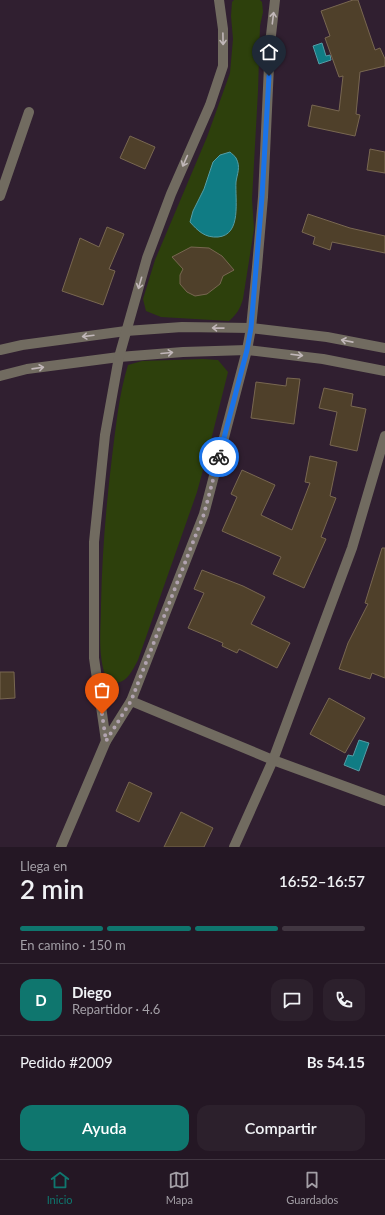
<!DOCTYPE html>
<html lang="es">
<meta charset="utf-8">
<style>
:root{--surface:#241724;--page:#2c202c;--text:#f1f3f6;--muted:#a39fa6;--line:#413641;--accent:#0f766e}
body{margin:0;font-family:Lato,sans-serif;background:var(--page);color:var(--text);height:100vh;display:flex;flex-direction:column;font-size:15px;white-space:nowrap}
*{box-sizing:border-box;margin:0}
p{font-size:13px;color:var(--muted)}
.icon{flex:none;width:22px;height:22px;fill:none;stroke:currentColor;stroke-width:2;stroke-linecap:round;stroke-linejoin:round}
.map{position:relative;height:847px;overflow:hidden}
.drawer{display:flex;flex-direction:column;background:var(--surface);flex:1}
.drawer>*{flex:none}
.pin{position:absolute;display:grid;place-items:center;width:34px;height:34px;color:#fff;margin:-41px -17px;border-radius:50% 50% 50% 0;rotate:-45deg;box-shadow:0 0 4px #0007}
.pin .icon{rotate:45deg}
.courier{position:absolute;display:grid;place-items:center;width:40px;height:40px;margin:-20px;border:3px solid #1a73e8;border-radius:50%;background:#fff;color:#222;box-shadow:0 1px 5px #0007}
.summary em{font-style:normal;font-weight:600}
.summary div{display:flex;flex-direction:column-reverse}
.summary{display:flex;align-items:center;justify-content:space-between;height:68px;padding:0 20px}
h1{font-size:26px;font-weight:600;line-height:30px}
.bar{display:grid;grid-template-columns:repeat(4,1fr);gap:6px 4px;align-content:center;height:48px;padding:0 20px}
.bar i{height:5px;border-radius:3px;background:var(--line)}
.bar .current{background:var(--accent)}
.bar p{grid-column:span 4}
.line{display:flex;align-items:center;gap:10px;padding:0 20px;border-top:1px solid var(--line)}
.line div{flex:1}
.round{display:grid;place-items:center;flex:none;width:42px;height:42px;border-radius:12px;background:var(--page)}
.primary-button{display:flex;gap:8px;margin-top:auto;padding:8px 20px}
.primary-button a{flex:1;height:46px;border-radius:12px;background:var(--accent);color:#fff;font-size:16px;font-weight:600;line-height:46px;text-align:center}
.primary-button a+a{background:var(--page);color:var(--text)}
.menu{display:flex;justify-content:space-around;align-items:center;height:56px;border-top:1px solid var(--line);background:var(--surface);font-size:11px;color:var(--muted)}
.menu a{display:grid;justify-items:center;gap:2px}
.menu .current{color:var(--accent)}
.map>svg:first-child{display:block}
.green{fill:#2d400c}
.water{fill:#107c84;stroke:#559da6}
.building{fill:#4f402a;stroke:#786751}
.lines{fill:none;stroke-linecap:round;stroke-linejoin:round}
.minor{stroke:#716b60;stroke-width:10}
.oneway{stroke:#c1b7b9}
.done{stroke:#b1a3b0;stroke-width:4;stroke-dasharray:0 7.2}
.route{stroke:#1a73e8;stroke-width:5}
</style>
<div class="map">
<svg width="385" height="847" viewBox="0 0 385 847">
<rect width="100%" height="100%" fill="#301f30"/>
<g class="green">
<path d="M234 0H260L262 2 263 12 260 26 258 91 252 199 254 229 243 299C240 309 237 314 229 321L161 317 146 311 143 299 155 260 207 137 230 73 233 39 231 16 232 2Z"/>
<path d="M203 359 218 360 228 372 209 448 197 492 138 660C131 673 124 689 107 680 97 656 101 630 101 605 102 555 106 506 112 457 116 426 119 394 128 365L142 361Z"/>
</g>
<g class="water">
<polygon points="322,43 326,56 330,55 331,60 319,64 313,46"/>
<path d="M230 152C232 154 235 156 236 158 241 167 237 174 236 182 235 200 242 235 218 237 205 238 198 231 190 222L193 211 204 189 213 162 220 155Z"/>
<polygon points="359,740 369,743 359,771 344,765 348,755 353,756"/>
</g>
<g class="building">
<polygon points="353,0 358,0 375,50 380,48 385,59 385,66 360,72 356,114 360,115 355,136 308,126 312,105 339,111 343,76 339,77 325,38 330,36 321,11"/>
<polygon points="130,136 155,147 145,169 120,158"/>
<polygon points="370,149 385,152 385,173 367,170"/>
<polygon points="308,214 350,228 385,236 385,253 332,242 330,250 313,244 315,237 302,232"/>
<polygon points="107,227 124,234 109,269 115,271 103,305 62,291 80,238 99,247"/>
<polygon points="191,247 209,248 222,256 234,270 223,276 220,284 207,294 195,296 187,292 180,284 180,275 183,269 172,257"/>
<polygon points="287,378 300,379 294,424 251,418 256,382 286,386"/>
<polygon points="324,388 353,394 351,406 366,409 357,451 330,445 337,412 319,408"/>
<polygon points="310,456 337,462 330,496 336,498 321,537 326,539 304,588 273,574 281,557 222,531 237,497 231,494 242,470 275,485 261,515 292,530 310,483 305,482"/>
<polygon points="382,548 385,548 385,678 372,673 370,679 339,669 348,643 368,604 365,603"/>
<polygon points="202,570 243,586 265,597 251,624 290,643 277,668 239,649 237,653 222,646 223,643 188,628 204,593 194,589"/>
<polygon points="0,672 14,672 15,698 0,699"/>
<polygon points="329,698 365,718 345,753 310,734"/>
<polygon points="129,782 152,793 139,822 116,811"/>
<polygon points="181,812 213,828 204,847 164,847"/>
</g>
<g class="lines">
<g class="minor">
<polyline points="0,196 29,112"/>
<polyline points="0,350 22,345 126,331 182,327 251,328 327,337 385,348"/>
<polyline points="0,376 27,369 119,357 183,352 247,350 323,359 385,371"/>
<polyline points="131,701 273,760 385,801"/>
<polyline points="106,741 94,658 94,542 105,435 119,357 147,258 171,194 210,105 223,66 223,29 219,0"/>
<polyline points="61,847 106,741 131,701 204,514 247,350 251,328 257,267 263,197 270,44 275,0"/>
<polyline points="234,847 273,760 352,548 385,436"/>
</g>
</g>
<defs><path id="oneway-shaft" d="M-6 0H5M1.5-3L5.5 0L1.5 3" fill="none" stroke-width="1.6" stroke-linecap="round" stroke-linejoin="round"/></defs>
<g class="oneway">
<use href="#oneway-shaft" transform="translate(273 18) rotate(-83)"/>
<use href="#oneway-shaft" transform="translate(223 39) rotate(89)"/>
<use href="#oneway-shaft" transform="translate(185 161) rotate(114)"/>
<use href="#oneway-shaft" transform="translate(140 283) rotate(106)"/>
<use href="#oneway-shaft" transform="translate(218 328) rotate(-179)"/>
<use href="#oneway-shaft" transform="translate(88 336) rotate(173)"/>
<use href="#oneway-shaft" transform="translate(347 341) rotate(-169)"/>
<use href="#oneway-shaft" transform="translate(167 353) rotate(-5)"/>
<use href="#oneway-shaft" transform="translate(297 355) rotate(7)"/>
<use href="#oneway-shaft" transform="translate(38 368) rotate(-8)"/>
</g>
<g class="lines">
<polyline class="done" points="102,714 106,741 131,701 204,514 219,457"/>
<polyline class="route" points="219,457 247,350 251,328 262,197 269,76"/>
</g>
</svg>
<div class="pin" style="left:102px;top:714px;background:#ea580c"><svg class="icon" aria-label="bag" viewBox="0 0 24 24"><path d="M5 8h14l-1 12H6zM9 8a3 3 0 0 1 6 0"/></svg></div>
<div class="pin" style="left:269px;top:76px;background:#1f2937"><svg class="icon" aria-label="home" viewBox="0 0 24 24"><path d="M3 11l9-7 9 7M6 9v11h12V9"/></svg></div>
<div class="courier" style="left:219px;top:457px"><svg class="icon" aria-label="bike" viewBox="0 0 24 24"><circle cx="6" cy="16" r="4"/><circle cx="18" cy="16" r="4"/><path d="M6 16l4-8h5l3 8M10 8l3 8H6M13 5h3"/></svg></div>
</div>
<section class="drawer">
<div class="summary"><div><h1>2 min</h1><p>Llega en</p></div><em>16:52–16:57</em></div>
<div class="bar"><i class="current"></i><i class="current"></i><i class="current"></i><i></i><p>En camino · 150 m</p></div>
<div class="line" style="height:72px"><b class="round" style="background:var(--accent);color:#fff">D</b><div><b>Diego</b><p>Repartidor · 4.6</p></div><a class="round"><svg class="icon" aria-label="chat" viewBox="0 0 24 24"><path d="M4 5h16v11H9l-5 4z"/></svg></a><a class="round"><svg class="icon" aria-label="phone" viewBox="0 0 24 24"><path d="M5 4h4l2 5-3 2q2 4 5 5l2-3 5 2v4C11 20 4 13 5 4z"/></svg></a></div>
<div class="line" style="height:52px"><div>Pedido #2009</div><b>Bs 54.15</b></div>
<div class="primary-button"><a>Ayuda</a><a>Compartir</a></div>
</section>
<nav class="menu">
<a class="current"><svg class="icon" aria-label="home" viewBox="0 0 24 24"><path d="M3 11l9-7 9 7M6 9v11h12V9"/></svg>Inicio</a>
<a><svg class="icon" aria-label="map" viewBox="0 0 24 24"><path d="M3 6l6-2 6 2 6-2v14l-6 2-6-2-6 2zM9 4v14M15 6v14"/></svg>Mapa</a>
<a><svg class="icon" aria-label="saved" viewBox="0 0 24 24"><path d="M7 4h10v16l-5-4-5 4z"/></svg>Guardados</a>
</nav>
